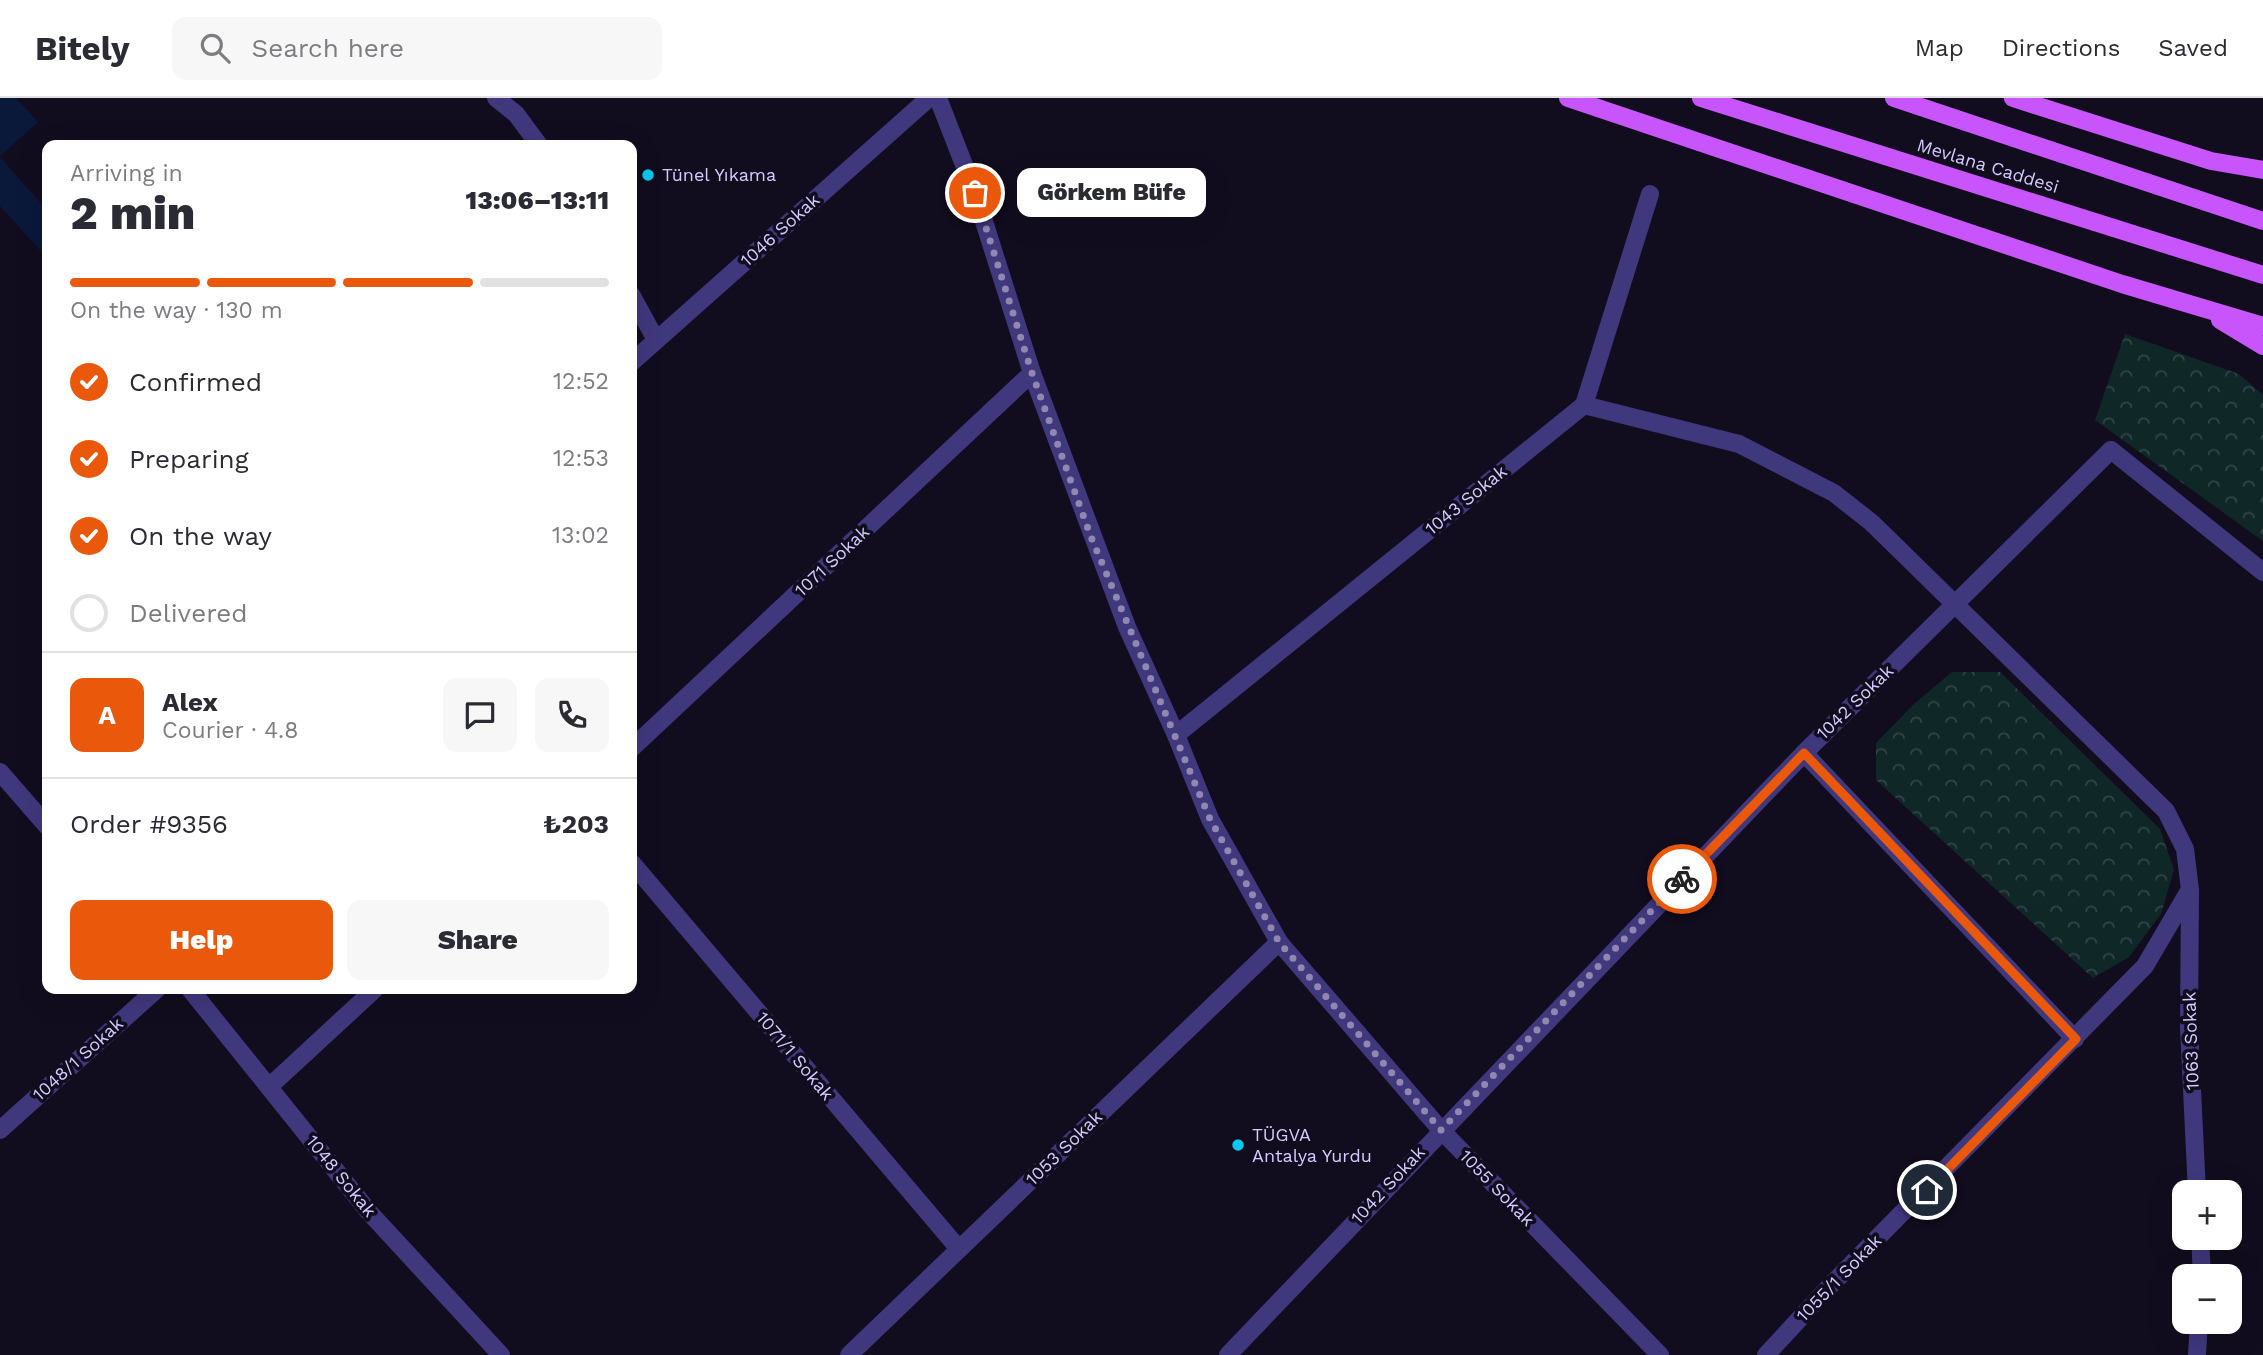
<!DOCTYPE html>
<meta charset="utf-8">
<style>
:root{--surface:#fff;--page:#f7f7f7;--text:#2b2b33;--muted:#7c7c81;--line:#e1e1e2;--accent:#ea580c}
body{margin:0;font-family:"Work Sans",sans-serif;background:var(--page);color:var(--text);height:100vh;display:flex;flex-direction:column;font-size:26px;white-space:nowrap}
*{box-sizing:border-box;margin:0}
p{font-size:23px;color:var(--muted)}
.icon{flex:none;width:38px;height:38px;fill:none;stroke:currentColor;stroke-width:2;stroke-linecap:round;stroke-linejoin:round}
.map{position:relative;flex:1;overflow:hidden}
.sheet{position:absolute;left:42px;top:42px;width:595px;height:854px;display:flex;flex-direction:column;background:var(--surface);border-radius:14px;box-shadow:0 7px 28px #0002}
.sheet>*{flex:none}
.controls{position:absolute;left:2172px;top:1082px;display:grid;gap:14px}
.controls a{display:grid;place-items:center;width:70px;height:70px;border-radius:14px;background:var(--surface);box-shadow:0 7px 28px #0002;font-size:35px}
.pin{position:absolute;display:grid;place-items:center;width:60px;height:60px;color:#fff;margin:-30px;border:4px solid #fff;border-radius:50%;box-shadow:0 2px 7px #0007}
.courier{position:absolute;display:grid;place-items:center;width:70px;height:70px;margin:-35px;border:5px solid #ea580c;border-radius:50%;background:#fff;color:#222;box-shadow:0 2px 9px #0007}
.bubble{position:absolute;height:49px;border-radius:14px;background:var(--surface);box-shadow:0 7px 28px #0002;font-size:23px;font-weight:800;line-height:49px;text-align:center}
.overview em{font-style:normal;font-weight:800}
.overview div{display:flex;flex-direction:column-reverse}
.overview{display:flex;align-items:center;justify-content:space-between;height:119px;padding:0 28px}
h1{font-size:46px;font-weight:800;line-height:52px}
.bar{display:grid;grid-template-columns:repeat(4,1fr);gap:10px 7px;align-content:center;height:84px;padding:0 28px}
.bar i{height:9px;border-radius:5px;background:var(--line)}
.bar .current{background:var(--accent)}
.bar p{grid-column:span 4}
.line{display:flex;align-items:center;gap:18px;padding:0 28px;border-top:2px solid var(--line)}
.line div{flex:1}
.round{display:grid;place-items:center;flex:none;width:74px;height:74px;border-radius:14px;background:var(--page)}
ol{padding:0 28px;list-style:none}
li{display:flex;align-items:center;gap:21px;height:77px}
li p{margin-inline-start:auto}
li .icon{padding:7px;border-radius:50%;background:var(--accent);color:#fff;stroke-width:4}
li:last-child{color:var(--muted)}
li i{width:38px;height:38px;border:4px solid var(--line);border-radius:50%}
.button{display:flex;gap:14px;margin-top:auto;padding:14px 28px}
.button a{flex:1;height:80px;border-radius:14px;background:var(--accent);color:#fff;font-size:28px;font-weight:800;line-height:80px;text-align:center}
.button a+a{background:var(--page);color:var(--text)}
header{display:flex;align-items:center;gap:42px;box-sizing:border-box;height:98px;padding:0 35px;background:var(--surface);border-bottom:2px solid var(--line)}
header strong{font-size:33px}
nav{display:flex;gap:38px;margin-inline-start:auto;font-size:24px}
.search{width:490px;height:63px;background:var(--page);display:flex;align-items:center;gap:18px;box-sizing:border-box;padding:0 24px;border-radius:14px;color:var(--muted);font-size:26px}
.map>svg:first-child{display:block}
.park{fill:url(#park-crowns)}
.water{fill:#0a183a}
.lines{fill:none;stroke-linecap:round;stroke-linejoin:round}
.lane{stroke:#40387d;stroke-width:18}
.street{stroke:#40387d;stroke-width:18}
.primary{stroke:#c854fc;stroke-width:18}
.done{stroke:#9088b0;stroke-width:7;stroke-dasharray:0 12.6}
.route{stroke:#ea580c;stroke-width:9}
.poi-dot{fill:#05c9f0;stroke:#110d1e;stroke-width:2.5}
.labels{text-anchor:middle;stroke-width:7;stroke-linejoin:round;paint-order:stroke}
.street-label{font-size:18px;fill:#d4cbfe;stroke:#110d1e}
.poi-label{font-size:18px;fill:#d4cbfe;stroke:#110d1e;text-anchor:start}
</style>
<header>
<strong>Bitely</strong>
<div class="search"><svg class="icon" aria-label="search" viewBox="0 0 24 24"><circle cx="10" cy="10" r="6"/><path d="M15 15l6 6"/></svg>Search here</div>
<nav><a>Map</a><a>Directions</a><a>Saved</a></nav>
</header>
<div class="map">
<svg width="2263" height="1257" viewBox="0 0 2263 1257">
<defs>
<pattern id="park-crowns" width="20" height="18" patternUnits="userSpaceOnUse" patternTransform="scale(1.75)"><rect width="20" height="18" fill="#102728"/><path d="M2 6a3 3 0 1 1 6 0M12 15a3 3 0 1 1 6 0" fill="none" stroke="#324548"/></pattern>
</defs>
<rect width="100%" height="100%" fill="#110d1e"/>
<g class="park">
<polygon points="2125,236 2239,276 2263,297 2263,443 2095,322"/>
<polygon points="1952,574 2000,574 2160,731 2174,772 2161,816 2129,859 2093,880 1876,682 1876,645 1914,606"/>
</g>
<g class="water">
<polygon points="0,0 16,0 38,24 0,58"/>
<polygon points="0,59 47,112 47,160 0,108"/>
</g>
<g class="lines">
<polyline class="lane" points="2111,352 2263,474"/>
<g class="street">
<polyline points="496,0 516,16 539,47"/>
<polyline points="938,0 975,95 1032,275 1127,529 1176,637 1210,721 1279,844 1441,1032 1660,1257"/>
<polyline points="632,198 656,242"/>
<polyline points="632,264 929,0"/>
<polyline points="1584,307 1739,346 1834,395 1872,425 2166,713 2185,751 2190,792 2189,930 2197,1094"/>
<polyline points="1176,637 1584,307 1650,96"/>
<polyline points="632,650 1032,275"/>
<polyline points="1804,655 2075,941"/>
<polyline points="0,674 47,728"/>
<polyline points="632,765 959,1151"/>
<polyline points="190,891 369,1114 501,1257"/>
<polyline points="270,988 375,891"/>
<polyline points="0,1032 157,891"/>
<polyline points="2200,1139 2202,1178"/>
<polyline points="849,1257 1279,844"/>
<polyline points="1228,1257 1804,655 2111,352"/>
<polyline points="1766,1257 1829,1189 2145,868 2189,793"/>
<polyline points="2197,1257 2199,1223"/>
</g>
<g class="primary">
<polyline points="1568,0 2122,186 2263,228"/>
<polyline points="1701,0 2263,177"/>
<polyline points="1894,0 2263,123"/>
<polyline points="2013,0 2211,63 2263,72"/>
<polyline points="2220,222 2263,248"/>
</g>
</g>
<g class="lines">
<polyline class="done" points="975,95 1032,275 1091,439 1210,721 1279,844 1441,1032 1682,781"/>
<polyline class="route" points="1682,781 1804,655 2076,941 1927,1092"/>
</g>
<g class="poi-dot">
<circle cx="648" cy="77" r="7"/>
<circle cx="1238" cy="1047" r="7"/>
</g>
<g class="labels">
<g class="street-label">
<text transform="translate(1988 68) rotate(17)" y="6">Mevlana Caddesi</text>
<text transform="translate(780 132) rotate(-42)" y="6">1046 Sokak</text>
<text transform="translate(1466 402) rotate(-39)" y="6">1043 Sokak</text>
<text transform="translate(832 463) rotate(-43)" y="6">1071 Sokak</text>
<text transform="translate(1855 604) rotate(-44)" y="6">1042 Sokak</text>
<text transform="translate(2191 943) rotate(-92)" y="6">1063 Sokak</text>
<text transform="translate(795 958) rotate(50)" y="6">1071/1 Sokak</text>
<text transform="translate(78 961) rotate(-42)" y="6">1048/1 Sokak</text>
<text transform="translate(1064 1050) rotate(-44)" y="6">1053 Sokak</text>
<text transform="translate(341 1078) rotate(51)" y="6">1048 Sokak</text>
<text transform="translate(1388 1087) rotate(-47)" y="6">1042 Sokak</text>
<text transform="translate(1497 1090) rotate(46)" y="6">1055 Sokak</text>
<text transform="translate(1839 1180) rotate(-46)" y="6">1055/1 Sokak</text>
</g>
<g class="poi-label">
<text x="662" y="83">Tünel Yıkama</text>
<text x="1252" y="1043">TÜGVA<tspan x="1252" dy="21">Antalya Yurdu</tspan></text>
</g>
</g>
</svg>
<div class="controls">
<a>+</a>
<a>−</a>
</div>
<div class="pin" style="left:975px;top:95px;background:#ea580c"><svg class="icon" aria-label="bag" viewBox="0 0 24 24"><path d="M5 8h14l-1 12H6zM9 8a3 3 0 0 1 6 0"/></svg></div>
<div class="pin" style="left:1927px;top:1092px;background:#1f2937"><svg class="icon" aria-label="home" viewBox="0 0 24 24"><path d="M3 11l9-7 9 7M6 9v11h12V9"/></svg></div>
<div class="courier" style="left:1682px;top:781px"><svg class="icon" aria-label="bike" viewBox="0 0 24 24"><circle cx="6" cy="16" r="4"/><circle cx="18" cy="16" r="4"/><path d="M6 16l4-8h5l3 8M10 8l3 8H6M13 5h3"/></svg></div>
<div class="bubble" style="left:1017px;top:70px;width:189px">Görkem Büfe</div>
<section class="sheet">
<div class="overview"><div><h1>2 min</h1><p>Arriving in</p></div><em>13:06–13:11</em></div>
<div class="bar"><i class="current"></i><i class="current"></i><i class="current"></i><i></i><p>On the way · 130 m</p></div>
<ol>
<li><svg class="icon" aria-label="check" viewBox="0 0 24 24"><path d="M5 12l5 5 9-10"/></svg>Confirmed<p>12:52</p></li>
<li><svg class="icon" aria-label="check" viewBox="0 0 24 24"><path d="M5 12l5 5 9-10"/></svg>Preparing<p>12:53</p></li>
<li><svg class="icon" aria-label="check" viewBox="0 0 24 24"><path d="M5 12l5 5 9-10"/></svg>On the way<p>13:02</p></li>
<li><i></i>Delivered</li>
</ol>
<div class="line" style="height:126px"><b class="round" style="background:var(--accent);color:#fff">A</b><div><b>Alex</b><p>Courier · 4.8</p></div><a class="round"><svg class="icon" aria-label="chat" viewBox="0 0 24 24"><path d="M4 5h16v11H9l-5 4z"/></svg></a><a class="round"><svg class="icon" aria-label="phone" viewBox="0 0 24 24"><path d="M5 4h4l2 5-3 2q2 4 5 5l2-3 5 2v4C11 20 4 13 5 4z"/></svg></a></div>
<div class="line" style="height:91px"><div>Order #9356</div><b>₺203</b></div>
<div class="button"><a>Help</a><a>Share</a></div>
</section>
</div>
